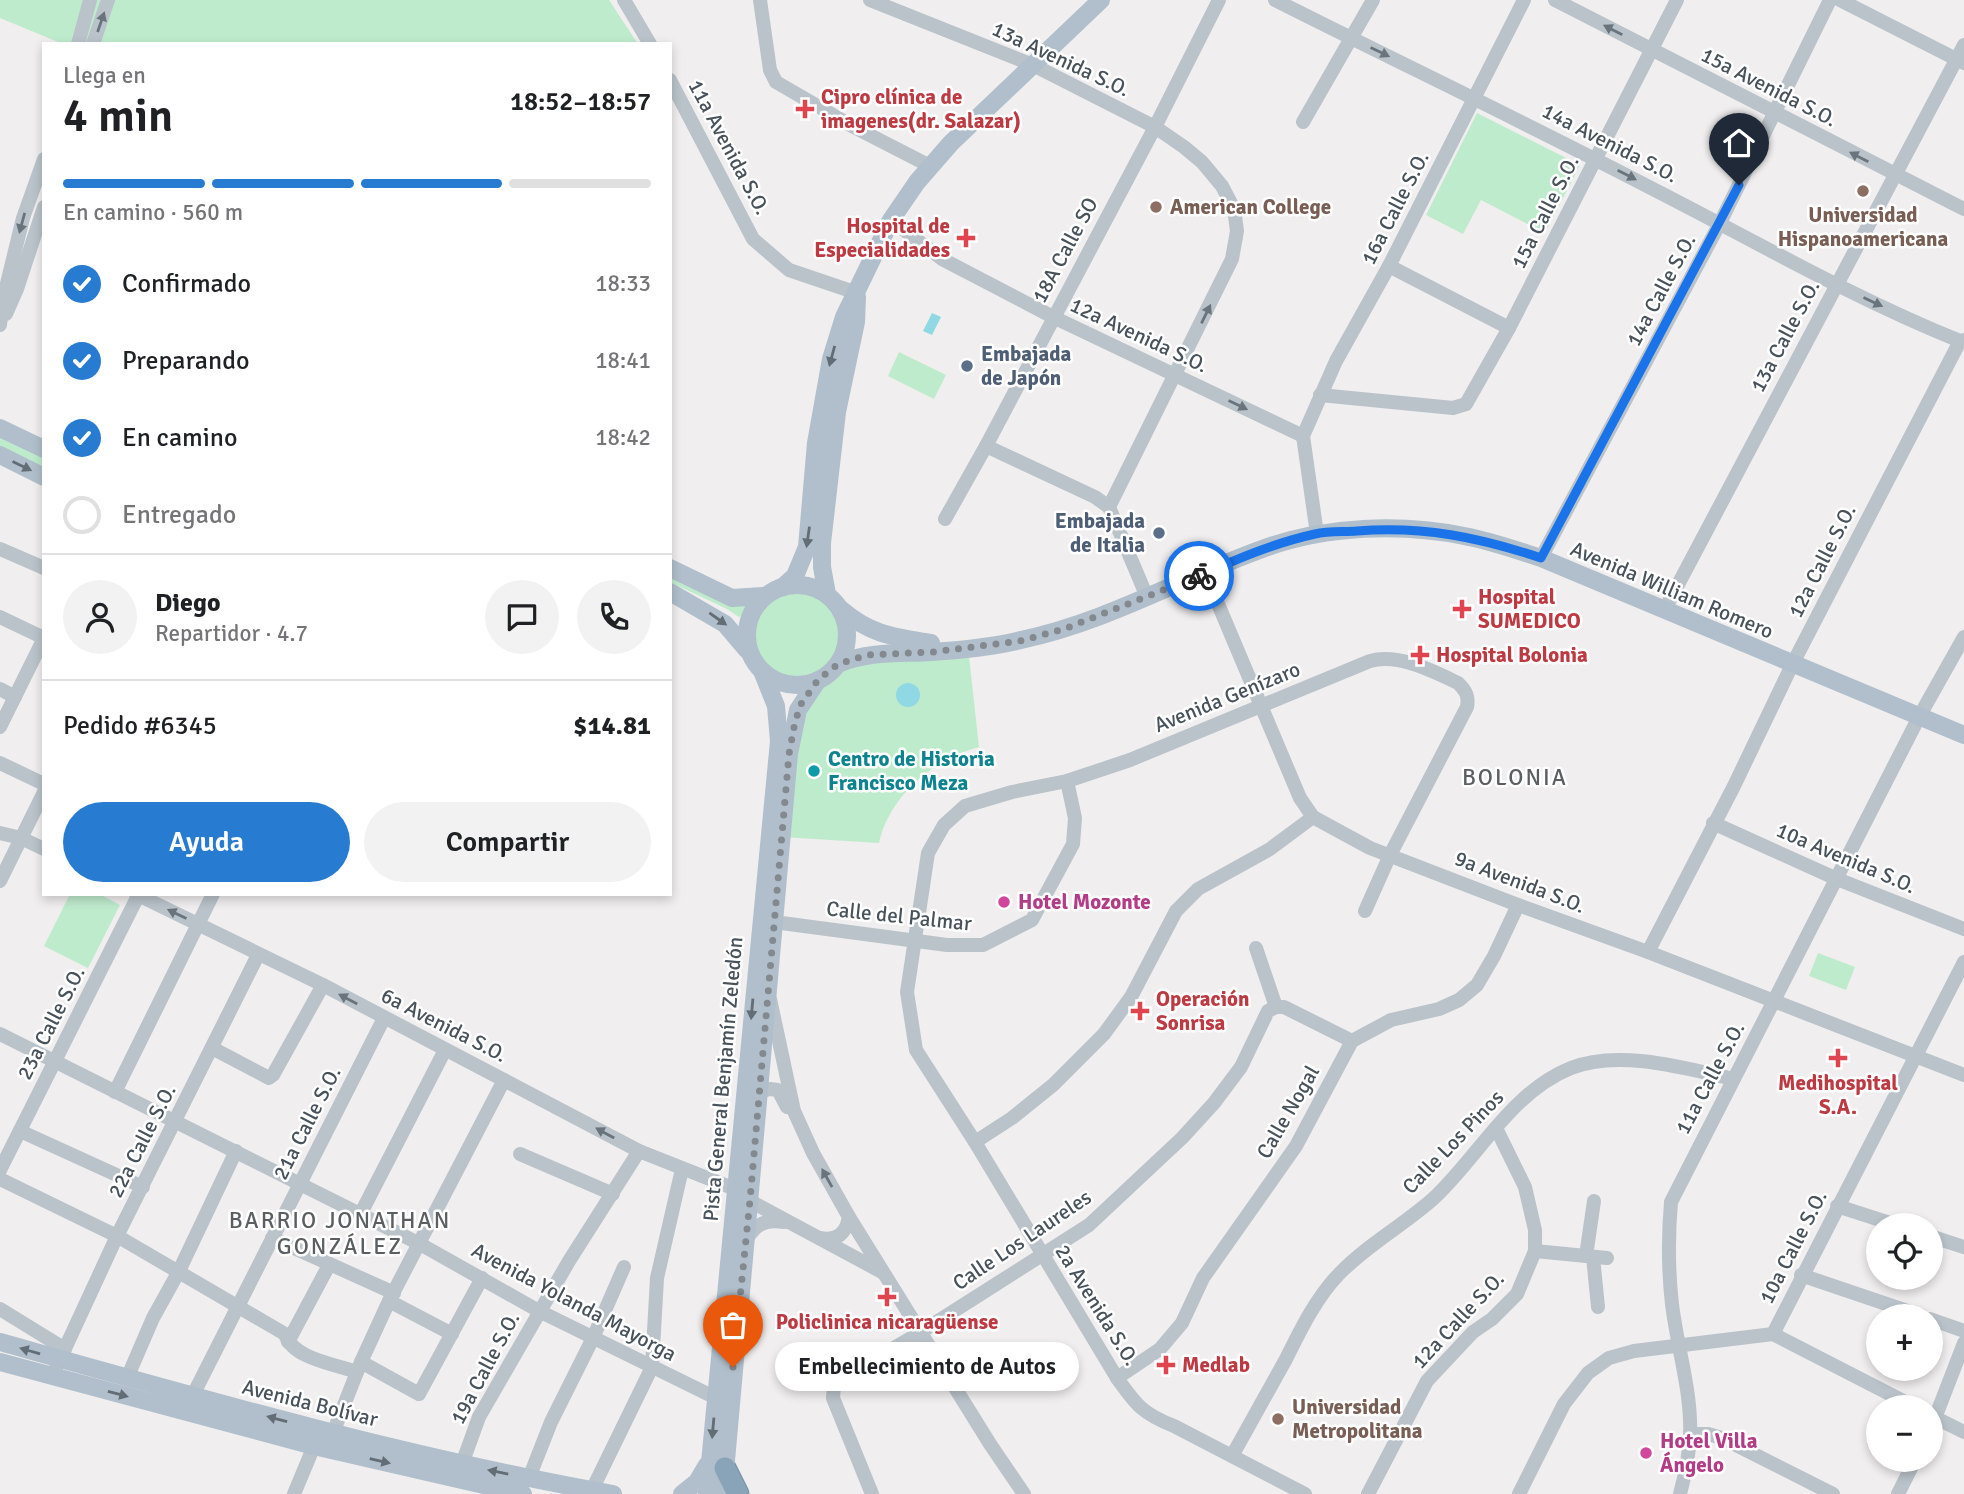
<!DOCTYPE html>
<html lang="es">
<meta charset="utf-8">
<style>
:root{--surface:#fff;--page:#f2f2f2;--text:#202124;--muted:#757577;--line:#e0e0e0;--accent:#277cd1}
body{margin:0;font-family:Signika,sans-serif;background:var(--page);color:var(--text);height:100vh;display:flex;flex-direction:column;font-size:26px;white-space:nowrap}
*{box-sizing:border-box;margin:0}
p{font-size:23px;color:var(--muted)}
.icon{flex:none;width:38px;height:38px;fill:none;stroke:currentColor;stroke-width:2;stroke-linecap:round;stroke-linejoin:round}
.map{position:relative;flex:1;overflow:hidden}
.side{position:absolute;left:42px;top:42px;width:630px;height:854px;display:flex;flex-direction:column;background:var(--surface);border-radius:0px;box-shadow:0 4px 10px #0003}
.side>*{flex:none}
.controls{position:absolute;left:1866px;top:1213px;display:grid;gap:14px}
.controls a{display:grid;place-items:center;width:77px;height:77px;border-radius:50%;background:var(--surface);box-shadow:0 4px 10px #0003;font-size:35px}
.pin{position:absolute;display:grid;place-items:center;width:60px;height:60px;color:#fff;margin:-72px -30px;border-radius:50% 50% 50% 0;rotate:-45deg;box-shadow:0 0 7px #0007}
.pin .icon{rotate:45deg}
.courier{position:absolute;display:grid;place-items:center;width:70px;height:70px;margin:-35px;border:5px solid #1a73e8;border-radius:50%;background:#fff;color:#222;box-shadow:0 2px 9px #0007}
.bubble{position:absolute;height:49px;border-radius:24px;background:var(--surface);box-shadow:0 4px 10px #0003;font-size:23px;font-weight:600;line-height:49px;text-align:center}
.head em{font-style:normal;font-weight:600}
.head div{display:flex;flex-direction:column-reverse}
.head{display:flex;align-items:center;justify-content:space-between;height:119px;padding:0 21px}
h1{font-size:46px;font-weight:600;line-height:52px}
.bar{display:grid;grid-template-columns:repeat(4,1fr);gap:10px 7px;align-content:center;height:84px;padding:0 21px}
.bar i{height:9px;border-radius:5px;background:var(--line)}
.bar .selected{background:var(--accent)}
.bar p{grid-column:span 4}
.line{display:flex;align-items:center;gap:18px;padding:0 21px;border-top:2px solid var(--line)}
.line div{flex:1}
.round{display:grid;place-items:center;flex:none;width:74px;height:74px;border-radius:37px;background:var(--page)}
ol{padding:0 21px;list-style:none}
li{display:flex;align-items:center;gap:21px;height:77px}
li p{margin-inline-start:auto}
li .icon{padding:7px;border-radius:50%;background:var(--accent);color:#fff;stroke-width:4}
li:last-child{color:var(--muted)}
li i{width:38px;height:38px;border:4px solid var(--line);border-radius:50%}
.button{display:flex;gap:14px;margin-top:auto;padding:14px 21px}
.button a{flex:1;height:80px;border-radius:42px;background:var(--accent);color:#fff;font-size:28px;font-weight:600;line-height:80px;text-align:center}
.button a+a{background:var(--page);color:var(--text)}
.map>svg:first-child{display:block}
.green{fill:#bfebcd}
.water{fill:#90d8e4}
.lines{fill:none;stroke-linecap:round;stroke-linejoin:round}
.highway-casing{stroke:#758fa5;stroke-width:23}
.minor{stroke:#bac3ca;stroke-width:14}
.major{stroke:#b0bfcb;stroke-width:18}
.highway{stroke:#89a3b9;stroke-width:21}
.oneway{fill:#6a747c}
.oneway2{fill:#626d76}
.done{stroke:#83898e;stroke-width:7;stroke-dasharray:0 12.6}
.route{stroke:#1a73e8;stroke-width:9}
.health-dot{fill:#e0444e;stroke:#fff;stroke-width:2.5}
.education-dot{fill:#8d6e63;stroke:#fff;stroke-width:2.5}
.service-dot{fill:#5c6f8a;stroke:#fff;stroke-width:2.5}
.culture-dot{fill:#0f9aa8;stroke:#fff;stroke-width:2.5}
.hotel-dot{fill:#d1479c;stroke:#fff;stroke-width:2.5}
.labels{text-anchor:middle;stroke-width:5;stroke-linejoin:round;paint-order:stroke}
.street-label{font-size:21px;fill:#48525a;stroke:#fff}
.health-label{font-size:21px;font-weight:bold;fill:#be3a42;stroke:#fff;text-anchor:start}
.education-label{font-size:21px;font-weight:bold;fill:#785e54;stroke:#fff;text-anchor:start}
.service-label{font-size:21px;font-weight:bold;fill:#4e5e75;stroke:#fff;text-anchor:start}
.culture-label{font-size:21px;font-weight:bold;fill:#0d838f;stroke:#fff;text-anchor:start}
.hotel-label{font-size:21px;font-weight:bold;fill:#b23c85;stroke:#fff;text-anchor:start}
.neighbourhood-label{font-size:23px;letter-spacing:2px;fill:#5b5f62;stroke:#fff}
</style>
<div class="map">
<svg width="1964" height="1494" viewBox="0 0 1964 1494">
<rect width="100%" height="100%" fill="#f0eeee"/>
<g class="green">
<polygon points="0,0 609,0 638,44 63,44 0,18"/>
<polygon points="1477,113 1580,165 1545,233 1481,200 1463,234 1426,215"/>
<polygon points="899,352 946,375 934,399 888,376"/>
<polygon points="0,431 44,452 44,471 0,449"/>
<polygon points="670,575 746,605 744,614 739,617 727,609 670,582"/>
<circle cx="797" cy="635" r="43"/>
<path d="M968 647 979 747C934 759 889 796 879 843L782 837 789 754 818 680 838 664Z"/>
<polygon points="70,894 99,894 120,905 88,968 44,946"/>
<polygon points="1818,953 1855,967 1846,990 1809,976"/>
</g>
<g class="water">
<polygon points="932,313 941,317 932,335 923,331"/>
<circle cx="908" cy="695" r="12"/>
</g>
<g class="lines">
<defs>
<polyline id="highway" points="725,1468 738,1494"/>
</defs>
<use href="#highway" class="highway-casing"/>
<g class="minor">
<polyline points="624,0 650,44"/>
<polyline points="760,0 770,70 776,82 852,126 930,166"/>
<polyline points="870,0 1033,65 1155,127 1184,147 1202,162 1222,186 1234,209 1237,231 1232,259 1109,507"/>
<path d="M1275 0C1400 63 1526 123 1651 188 1753 240 1853 298 1960 341L1964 340"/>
<polyline points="1555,0 1964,209"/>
<polyline points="1840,0 1964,63"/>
<polyline points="78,44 90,0"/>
<polyline points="93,44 108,0"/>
<polyline points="670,80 753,239 789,270 857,293"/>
<polyline points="1303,122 1373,0"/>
<polyline points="891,220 942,259 1053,317 1303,436"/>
<polyline points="1389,266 1509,328"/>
<polyline points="6,314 17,289 44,207"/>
<polyline points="0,325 3,300 23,218 44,159"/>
<polyline points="1320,395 1453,408 1466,404 1509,328 1677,0"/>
<polyline points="986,446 1095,497 1109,507 1147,597"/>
<polyline points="945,519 986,446 1155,127 1219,0"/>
<polyline points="1317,534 1303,436 1336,361 1389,266 1524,0"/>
<polyline points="0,549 44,568"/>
<polyline points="1541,558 1720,223 1830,0"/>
<polyline points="1205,573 1300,798 1313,817 1370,848 1518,905 1648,952 1964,1075"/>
<polyline points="1664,611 1964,45"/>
<polyline points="0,617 44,638"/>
<polyline points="0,689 15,697"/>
<polyline points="0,727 44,638"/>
<polyline points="0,763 44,784"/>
<polyline points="1713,823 1837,879 1964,929"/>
<polyline points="0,833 21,838 44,849"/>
<polyline points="0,881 44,792"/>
<polyline points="136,894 323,985 639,1151 735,1189"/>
<polyline points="774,922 947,945 983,945 1032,920 1073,844 1075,818 1067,781"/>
<polyline points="1256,948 1276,1007"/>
<polyline points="1648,952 1734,786 1792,665 1960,341"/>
<polyline points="770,999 794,1111 813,1153 849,1217 990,1444 1024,1494"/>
<polyline points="0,1034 420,1244 539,1311 716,1398"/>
<polyline points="212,1048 269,1078 273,1075 323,985"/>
<polyline points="115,1092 213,894"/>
<polyline points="758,1092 770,1089 778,1090 787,1107"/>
<polyline points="20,1131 143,1187"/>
<polyline points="975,1142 1012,1118 1053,1085 1104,1034 1131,997 1176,911 1198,889 1270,849 1313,817"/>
<polyline points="520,1154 613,1194"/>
<polyline points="0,1170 139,894"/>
<path d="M0 1179 117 1236 285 1334C293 1359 334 1364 357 1372"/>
<polyline points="750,1201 882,1272"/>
<polyline points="1837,1206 1896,1225"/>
<polyline points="360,1215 445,1050"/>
<polyline points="1930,1236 1964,1247"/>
<polyline points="272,1238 394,1293"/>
<path d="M820 1238C837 1241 846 1234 849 1217"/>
<path d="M746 1240C756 1224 765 1219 784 1222"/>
<polyline points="1535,1251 1607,1258"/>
<polyline points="1586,1256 1594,1201"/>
<polyline points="1593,1257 1598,1307"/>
<polyline points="1801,1275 1922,1316"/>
<polyline points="389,1301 452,1334"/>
<polyline points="0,1309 65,1349"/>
<polyline points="1930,1319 1964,1331"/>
<polyline points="1773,1334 1964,962"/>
<polyline points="1773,1334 1915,1407"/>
<polyline points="288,1342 329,1265"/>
<polyline points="361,1362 419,1394 482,1278"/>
<polyline points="56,1368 117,1236 258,955"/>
<polyline points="131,1369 153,1318 179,1271 236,1151"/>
<polyline points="1117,1378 1160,1349 1182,1323 1203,1278 1296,1146 1352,1041 1391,1020 1439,1009 1459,1000 1477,985 1494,956 1518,905"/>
<polyline points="192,1397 384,1018"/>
<polyline points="1930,1415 1964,1432"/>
<polyline points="1930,1431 1964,1343"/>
<polyline points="333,1433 361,1362 389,1301 504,1080"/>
<polyline points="1690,1434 1708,1434 1722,1438 1833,1494"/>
<path d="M1232 1456C1250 1424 1268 1391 1286 1359 1301 1329 1316 1298 1339 1274 1368 1244 1404 1225 1434 1198 1479 1156 1511 1092 1571 1068 1618 1049 1685 1068 1733 1079"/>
<polyline points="462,1464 479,1417 569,1261 639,1151"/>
<polyline points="529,1478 551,1422 593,1338 624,1267"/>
<polyline points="592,1490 652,1367 657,1278 682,1169"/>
<polyline points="294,1494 314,1446"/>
<polyline points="872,1494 833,1398 834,1386 845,1377 921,1332 1089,1225 1182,1138 1214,1103 1241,1067 1268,1011 1276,1007 1284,1007 1352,1041"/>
<path d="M1305 1494 1174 1426C1143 1414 1136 1405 1117 1378L975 1142 916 1050 907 992 928 853 944 825 965 806 1012 792 1067 781 1130 760 1370 661C1398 653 1433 671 1458 683 1466 691 1469 696 1467 707L1390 855 1365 911"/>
<polyline points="1368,1494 1427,1381 1473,1332 1492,1319 1517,1294 1535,1251 1535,1230 1525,1187 1496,1128"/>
<polyline points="1519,1494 1564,1404 1588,1373 1609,1358 1634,1351 1773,1334"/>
<path d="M1680 1494C1685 1475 1689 1456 1690 1436 1692 1392 1677 1347 1672 1304 1668 1269 1668 1237 1671 1202L1919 717 1964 637"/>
<polyline points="1898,1494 1915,1460"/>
</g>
<g class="major">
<polyline points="0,428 44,449"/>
<polyline points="0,455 44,477"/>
<polyline points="670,568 732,598 763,596"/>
<circle cx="797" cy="635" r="50"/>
<polyline points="783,587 795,576 807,547 816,443 831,359 844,317 891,220 917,182 951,143 1101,0"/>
<polyline points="670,592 725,624 747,650"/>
<polyline points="827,594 822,567 822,543 837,412 856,322 857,297"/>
<path d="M842 610C871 635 895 637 931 643"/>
<path d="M838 664C869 651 899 654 932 652 961 650 993 647 1021 640 1107 622 1183 577 1265 548 1326 526 1401 523 1464 536 1491 541 1516 550 1541 558L1964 735"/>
<path d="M0 1342C203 1399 405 1457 613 1494"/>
<polyline points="0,1362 314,1446 523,1494"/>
<polyline points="682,1494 697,1482 707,1465"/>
<polyline points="707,1494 779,741 776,706 762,671"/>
<polyline points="723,1494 789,754 798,710 818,680"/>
</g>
<use href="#highway" class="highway"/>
</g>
<defs><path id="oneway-solid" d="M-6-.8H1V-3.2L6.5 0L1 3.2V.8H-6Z" transform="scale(1.75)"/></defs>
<g class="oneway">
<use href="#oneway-solid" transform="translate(101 22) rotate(-71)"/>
<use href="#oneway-solid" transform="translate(1613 30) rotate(-153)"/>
<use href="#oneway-solid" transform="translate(1380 52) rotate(26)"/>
<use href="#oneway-solid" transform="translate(1859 157) rotate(-153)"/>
<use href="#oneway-solid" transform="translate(1627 175) rotate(27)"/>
<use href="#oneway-solid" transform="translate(22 223) rotate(105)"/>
<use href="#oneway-solid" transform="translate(1873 302) rotate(25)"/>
<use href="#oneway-solid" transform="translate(1206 314) rotate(-64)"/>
<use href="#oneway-solid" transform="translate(1238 405) rotate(26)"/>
<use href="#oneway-solid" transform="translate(177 914) rotate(-154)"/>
<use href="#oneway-solid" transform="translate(348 999) rotate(-152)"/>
<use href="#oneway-solid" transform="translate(605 1133) rotate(-151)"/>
<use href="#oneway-solid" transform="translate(827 1178) rotate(-119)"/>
</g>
<g class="oneway2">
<use href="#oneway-solid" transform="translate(832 356) rotate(105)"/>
<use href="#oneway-solid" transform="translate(22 466) rotate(26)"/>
<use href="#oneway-solid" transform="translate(808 537) rotate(98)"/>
<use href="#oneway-solid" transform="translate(718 619) rotate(35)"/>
<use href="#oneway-solid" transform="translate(752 1009) rotate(95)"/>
<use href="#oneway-solid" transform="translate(30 1351) rotate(-164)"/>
<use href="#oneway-solid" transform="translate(118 1394) rotate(15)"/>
<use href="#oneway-solid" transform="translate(277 1419) rotate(-165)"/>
<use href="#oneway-solid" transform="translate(713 1428) rotate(95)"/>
<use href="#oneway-solid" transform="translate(380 1461) rotate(13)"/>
<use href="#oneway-solid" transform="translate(498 1472) rotate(-168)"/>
</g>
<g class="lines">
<polyline class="done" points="733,1367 750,1200 789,754 795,722 801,704 818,680 838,664 867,655 933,652 1020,641 1064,629 1199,576"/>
<path class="route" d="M1199 576C1237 559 1274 543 1315 534 1328 531 1343 532 1357 531 1424 526 1478 537 1541 558L1739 185"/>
</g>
<g class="health-dot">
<path d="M801.5 98.5h7v7h7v7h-7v7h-7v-7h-7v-7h7z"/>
<path d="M962.5 227.5h7v7h7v7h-7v7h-7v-7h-7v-7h7z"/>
<path d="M1458.5 598.5h7v7h7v7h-7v7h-7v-7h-7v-7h7z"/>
<path d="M1416.5 644.5h7v7h7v7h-7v7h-7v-7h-7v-7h7z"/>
<path d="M1136.5 1000.5h7v7h7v7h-7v7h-7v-7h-7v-7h7z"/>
<path d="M1834.5 1047.5h7v7h7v7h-7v7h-7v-7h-7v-7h7z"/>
<path d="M883.5 1286.5h7v7h7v7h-7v7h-7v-7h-7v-7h7z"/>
<path d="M1162.5 1354.5h7v7h7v7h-7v7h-7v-7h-7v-7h7z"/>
</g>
<g class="education-dot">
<circle cx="1863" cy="191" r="7"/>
<circle cx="1156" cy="207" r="7"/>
<circle cx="1278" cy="1419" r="7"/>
</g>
<g class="service-dot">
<circle cx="967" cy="366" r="7"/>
<circle cx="1159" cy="533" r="7"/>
</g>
<circle class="culture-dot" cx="814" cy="771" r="7"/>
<g class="hotel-dot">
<circle cx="1004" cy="902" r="7"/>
<circle cx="1646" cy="1453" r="7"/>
</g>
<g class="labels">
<g class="street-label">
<text transform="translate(1061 59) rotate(25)" y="7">13a Avenida S.O.</text>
<text transform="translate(1769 87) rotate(27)" y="7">15a Avenida S.O.</text>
<text transform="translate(1610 143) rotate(27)" y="7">14a Avenida S.O.</text>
<text transform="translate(729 147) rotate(62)" y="7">11a Avenida S.O.</text>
<text transform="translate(1395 208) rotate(-63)" y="7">16a Calle S.O.</text>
<text transform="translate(1545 212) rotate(-63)" y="7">15a Calle S.O.</text>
<text transform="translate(1065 250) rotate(-62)" y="7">18A Calle SO</text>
<text transform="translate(1661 290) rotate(-62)" y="7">14a Calle S.O.</text>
<text transform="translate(1139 335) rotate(25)" y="7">12a Avenida S.O.</text>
<text transform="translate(1785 336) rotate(-62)" y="7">13a Calle S.O.</text>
<text transform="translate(1822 561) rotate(-63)" y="7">12a Calle S.O.</text>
<text transform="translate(1672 590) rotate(23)" y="7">Avenida William Romero</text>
<text transform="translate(1227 697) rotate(-22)" y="7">Avenida Genízaro</text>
<text transform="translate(1846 858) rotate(23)" y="7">10a Avenida S.O.</text>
<text transform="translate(1520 882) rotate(21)" y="7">9a Avenida S.O.</text>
<text transform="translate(899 916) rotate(6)" y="7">Calle del Palmar</text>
<text transform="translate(51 1023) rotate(-63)" y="7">23a Calle S.O.</text>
<text transform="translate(444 1025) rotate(27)" y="7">6a Avenida S.O.</text>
<text transform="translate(1710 1078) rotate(-62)" y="7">11a Calle S.O.</text>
<text transform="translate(723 1079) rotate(-85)" y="7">Pista General Benjamín Zeledón</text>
<text transform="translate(1288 1112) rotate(-60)" y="7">Calle Nogal</text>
<text transform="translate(307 1123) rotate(-63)" y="7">21a Calle S.O.</text>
<text transform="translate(142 1141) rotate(-63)" y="7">22a Calle S.O.</text>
<text transform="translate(1453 1142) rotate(-46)" y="7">Calle Los Pinos</text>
<text transform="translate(1022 1240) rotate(-34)" y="7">Calle Los Laureles</text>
<text transform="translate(1793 1247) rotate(-63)" y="7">10a Calle S.O.</text>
<text transform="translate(574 1302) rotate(28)" y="7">Avenida Yolanda Mayorga</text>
<text transform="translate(1097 1305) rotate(58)" y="7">2a Avenida S.O.</text>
<text transform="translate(1458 1320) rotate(-47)" y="7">12a Calle S.O.</text>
<text transform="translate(485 1368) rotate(-62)" y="7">19a Calle S.O.</text>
<text transform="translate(310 1403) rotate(14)" y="7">Avenida Bolívar</text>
</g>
<g class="health-label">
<text x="821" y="104">Cipro clínica de<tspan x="821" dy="24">imagenes(dr. Salazar)</tspan></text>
<text x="950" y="233" text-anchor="end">Hospital de<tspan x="950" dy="24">Especialidades</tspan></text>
<text x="1478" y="604">Hospital<tspan x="1478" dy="24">SUMEDICO</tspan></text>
<text x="1436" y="662">Hospital Bolonia</text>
<text x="1156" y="1006">Operación<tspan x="1156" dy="24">Sonrisa</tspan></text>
<text x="1838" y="1090" text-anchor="middle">Medihospital<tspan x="1838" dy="24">S.A.</tspan></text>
<text x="887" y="1329" text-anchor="middle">Policlinica nicaragüense</text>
<text x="1182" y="1372">Medlab</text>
</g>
<g class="education-label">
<text x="1170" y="214">American College</text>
<text x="1863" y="222" text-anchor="middle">Universidad<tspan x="1863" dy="24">Hispanoamericana</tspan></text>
<text x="1292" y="1414">Universidad<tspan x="1292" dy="24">Metropolitana</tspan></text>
</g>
<g class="service-label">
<text x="981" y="361">Embajada<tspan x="981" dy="24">de Japón</tspan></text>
<text x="1145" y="528" text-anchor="end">Embajada<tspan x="1145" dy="24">de Italia</tspan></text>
</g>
<g class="culture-label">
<text x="828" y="766">Centro de Historia<tspan x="828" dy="24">Francisco Meza</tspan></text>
</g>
<g class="hotel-label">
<text x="1018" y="909">Hotel Mozonte</text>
<text x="1660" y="1448">Hotel Villa<tspan x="1660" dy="24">Ángelo</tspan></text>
</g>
<g class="neighbourhood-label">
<text x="1515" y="785">BOLONIA</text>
<text x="340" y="1228">BARRIO JONATHAN<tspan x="340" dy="26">GONZÁLEZ</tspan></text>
</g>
</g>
</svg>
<div class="controls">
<a><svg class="icon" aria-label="locate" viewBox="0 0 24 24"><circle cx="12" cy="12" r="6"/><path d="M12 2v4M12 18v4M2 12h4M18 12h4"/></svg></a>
<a>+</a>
<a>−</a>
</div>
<div class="pin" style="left:733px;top:1367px;background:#ea580c"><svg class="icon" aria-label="bag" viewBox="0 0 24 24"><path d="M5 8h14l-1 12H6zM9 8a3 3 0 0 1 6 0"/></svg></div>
<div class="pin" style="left:1739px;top:185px;background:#1f2937"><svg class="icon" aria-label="home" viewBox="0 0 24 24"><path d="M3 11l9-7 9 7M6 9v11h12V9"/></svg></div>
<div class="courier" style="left:1199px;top:576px"><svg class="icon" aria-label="bike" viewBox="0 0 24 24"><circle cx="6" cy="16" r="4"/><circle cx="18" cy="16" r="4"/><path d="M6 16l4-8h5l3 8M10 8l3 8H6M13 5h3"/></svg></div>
<div class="bubble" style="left:775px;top:1342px;width:304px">Embellecimiento de Autos</div>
<section class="side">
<div class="head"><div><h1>4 min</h1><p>Llega en</p></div><em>18:52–18:57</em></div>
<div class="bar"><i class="selected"></i><i class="selected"></i><i class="selected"></i><i></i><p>En camino · 560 m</p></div>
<ol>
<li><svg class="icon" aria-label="check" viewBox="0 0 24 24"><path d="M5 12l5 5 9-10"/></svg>Confirmado<p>18:33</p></li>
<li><svg class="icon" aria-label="check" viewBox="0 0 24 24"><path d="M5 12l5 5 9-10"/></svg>Preparando<p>18:41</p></li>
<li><svg class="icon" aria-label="check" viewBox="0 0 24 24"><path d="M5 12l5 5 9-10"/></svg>En camino<p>18:42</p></li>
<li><i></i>Entregado</li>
</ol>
<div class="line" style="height:126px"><a class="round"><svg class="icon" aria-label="person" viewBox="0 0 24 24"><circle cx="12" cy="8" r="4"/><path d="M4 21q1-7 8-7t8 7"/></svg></a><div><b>Diego</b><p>Repartidor · 4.7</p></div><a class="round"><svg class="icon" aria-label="chat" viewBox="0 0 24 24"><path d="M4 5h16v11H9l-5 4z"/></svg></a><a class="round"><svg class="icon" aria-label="phone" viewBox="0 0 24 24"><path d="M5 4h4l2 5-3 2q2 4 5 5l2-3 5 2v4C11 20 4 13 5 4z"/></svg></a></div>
<div class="line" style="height:91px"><div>Pedido #6345</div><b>$14.81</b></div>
<div class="button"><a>Ayuda</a><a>Compartir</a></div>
</section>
</div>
